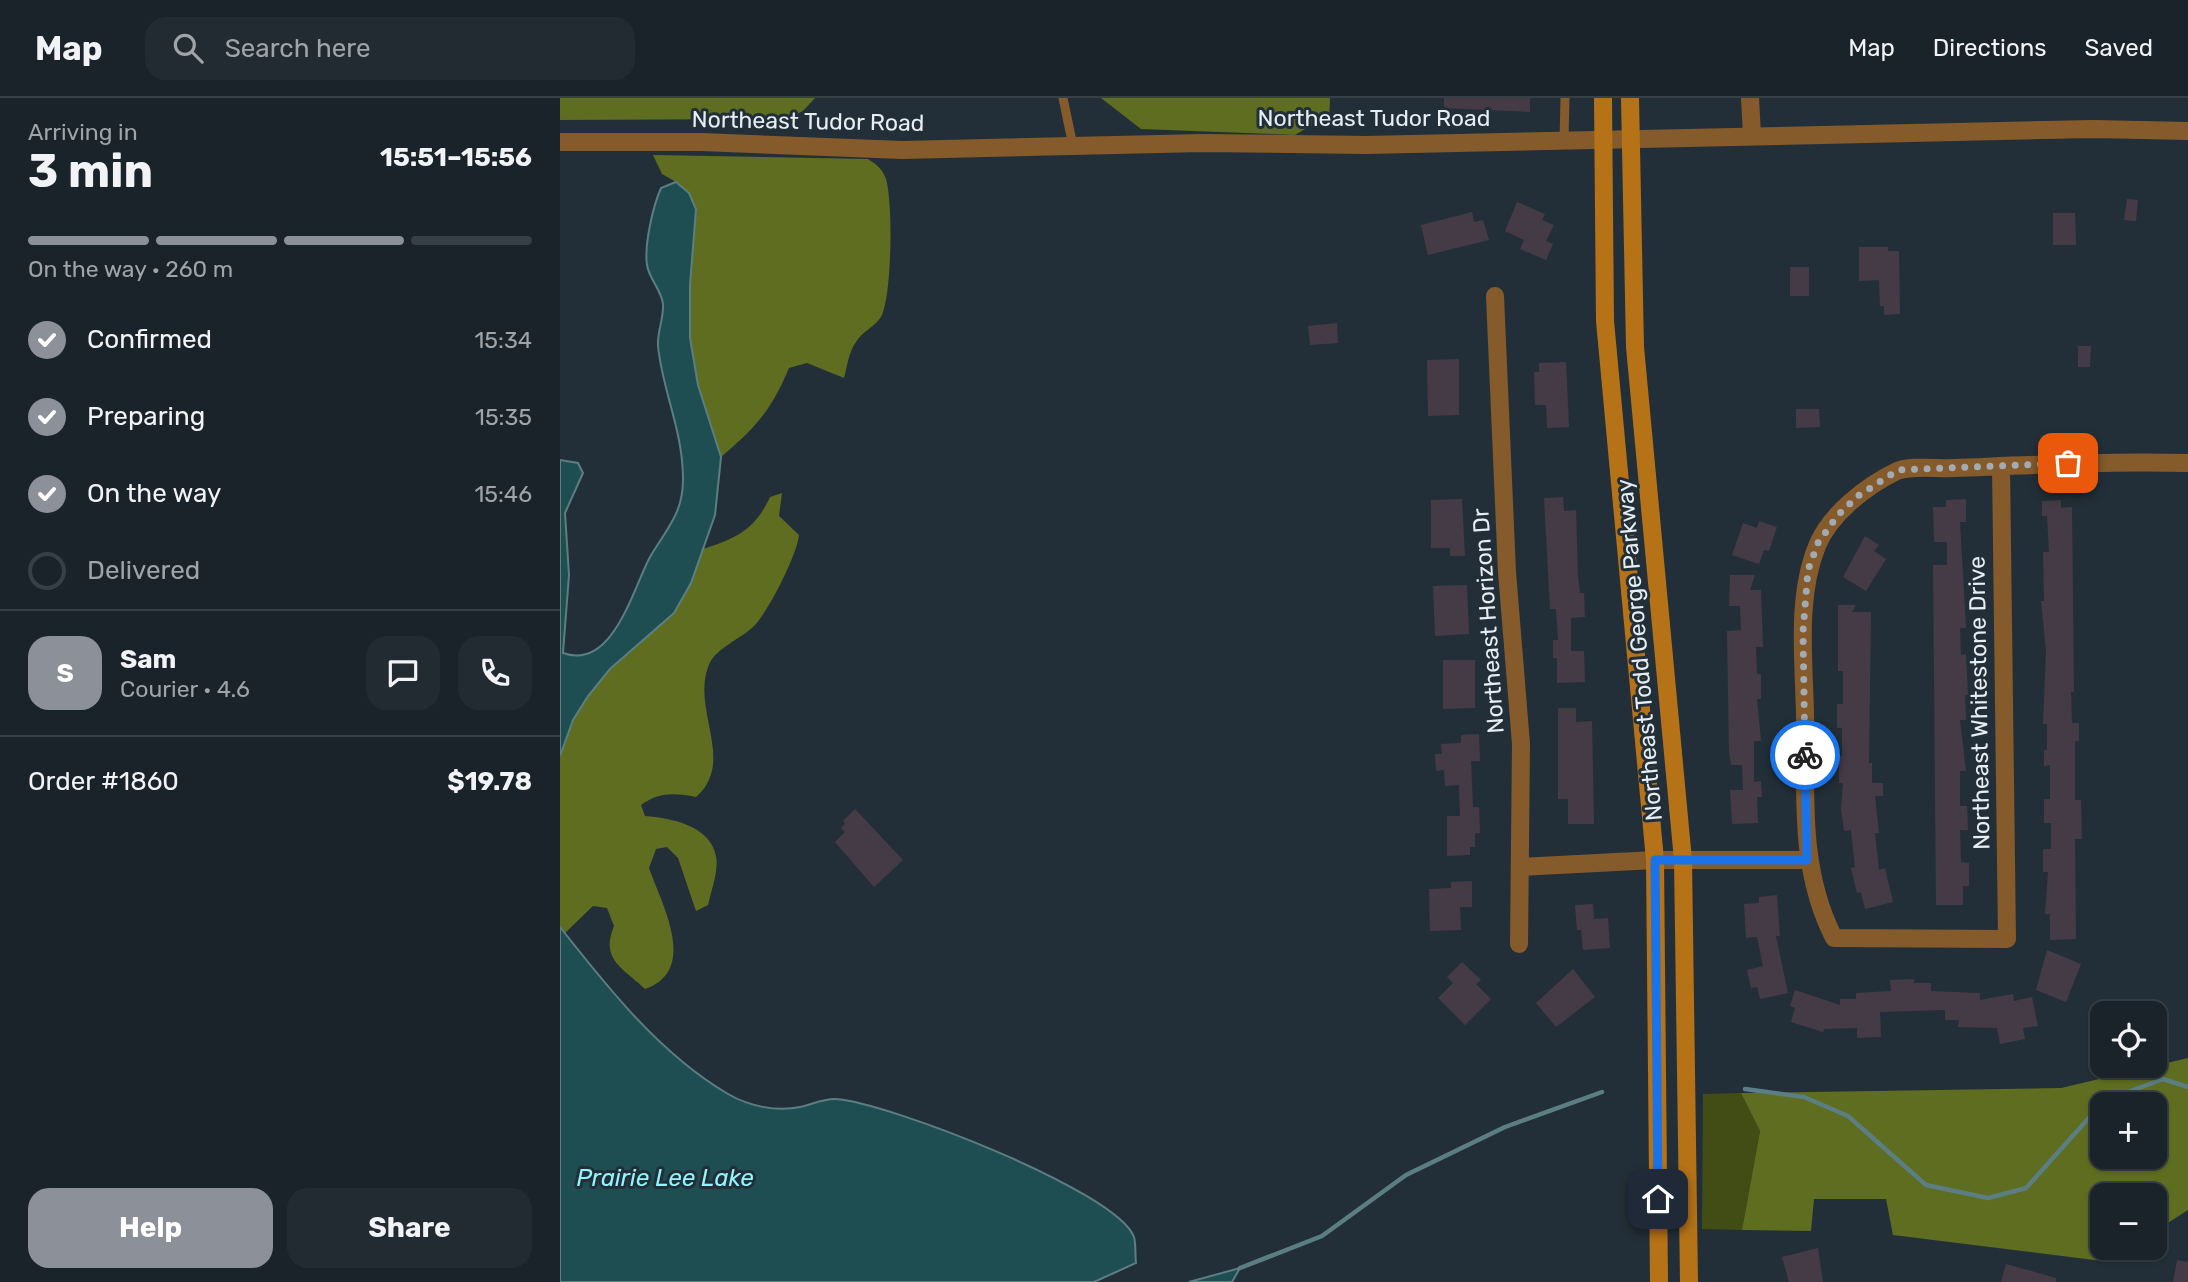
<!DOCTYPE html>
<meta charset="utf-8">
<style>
:root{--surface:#1a232a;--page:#232b32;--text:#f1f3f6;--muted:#9fa4a8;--line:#384047;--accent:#8c9099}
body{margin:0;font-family:Rubik,sans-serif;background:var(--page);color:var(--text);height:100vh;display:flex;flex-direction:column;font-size:26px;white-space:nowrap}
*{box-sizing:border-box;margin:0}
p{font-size:23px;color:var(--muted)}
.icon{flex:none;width:38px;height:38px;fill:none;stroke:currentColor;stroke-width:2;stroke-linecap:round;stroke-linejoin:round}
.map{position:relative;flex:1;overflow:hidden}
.side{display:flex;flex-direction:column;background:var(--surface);width:560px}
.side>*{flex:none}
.fabs{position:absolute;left:1530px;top:903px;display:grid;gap:14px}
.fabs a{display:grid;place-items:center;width:77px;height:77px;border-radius:14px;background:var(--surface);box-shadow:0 2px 5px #0004,0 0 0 2px var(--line);font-size:35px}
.pin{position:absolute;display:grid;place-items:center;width:60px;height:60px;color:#fff;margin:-30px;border-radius:14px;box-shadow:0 4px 10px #0006}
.courier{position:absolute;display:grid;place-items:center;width:70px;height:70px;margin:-35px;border:5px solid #1a73e8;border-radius:50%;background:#fff;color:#222;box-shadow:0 2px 9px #0007}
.summary em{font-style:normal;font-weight:700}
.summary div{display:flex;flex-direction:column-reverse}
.summary{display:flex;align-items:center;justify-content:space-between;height:119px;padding:0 28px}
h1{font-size:46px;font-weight:700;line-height:52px}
.bar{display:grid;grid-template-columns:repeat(4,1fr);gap:10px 7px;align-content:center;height:84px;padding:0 28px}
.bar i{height:9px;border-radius:5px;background:var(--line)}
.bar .active{background:var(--accent)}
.bar p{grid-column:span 4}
.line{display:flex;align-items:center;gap:18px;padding:0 28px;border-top:2px solid var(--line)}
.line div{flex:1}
.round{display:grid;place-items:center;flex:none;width:74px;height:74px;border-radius:21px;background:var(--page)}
ol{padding:0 28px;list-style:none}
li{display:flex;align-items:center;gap:21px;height:77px}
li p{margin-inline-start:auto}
li .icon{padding:7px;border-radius:50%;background:var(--accent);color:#fff;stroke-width:4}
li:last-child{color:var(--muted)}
li i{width:38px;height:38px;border:4px solid var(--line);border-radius:50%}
.button{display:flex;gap:14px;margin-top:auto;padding:14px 28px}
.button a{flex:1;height:80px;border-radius:21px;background:var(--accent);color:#fff;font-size:28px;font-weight:700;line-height:80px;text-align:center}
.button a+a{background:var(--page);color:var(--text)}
header{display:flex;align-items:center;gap:42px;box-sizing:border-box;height:98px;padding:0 35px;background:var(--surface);border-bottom:2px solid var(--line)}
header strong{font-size:33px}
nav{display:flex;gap:38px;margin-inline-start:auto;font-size:24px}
.search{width:490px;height:63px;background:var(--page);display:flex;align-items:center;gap:18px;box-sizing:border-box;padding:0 24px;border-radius:21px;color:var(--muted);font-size:26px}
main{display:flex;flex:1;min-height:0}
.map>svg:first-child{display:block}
.green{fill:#424d16}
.forest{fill:#5e6d20;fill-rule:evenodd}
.water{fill:#1f4e52;stroke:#5b7e83;stroke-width:2}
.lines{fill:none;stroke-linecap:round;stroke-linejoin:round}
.stream{stroke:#5b7e83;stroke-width:4.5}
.building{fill:#453b46}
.service{stroke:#855b2b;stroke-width:9}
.minor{stroke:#855b2b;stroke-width:18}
.secondary{stroke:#b57217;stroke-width:18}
.done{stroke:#a2abb2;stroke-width:7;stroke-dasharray:0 12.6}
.route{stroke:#1a73e8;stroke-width:9}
.labels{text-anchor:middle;stroke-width:6;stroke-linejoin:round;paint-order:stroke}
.street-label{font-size:23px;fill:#e6eef4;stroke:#232f38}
.water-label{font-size:24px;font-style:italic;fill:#91f5fd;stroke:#232f38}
</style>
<header>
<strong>Map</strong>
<div class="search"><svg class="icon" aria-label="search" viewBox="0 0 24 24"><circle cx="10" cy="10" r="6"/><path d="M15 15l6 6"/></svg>Search here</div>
<nav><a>Map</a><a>Directions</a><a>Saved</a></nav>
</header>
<main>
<section class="side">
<div class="summary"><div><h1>3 min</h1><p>Arriving in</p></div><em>15:51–15:56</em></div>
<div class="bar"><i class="active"></i><i class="active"></i><i class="active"></i><i></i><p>On the way · 260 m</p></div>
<ol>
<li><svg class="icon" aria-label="check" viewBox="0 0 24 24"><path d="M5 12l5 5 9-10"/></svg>Confirmed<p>15:34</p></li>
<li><svg class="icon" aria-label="check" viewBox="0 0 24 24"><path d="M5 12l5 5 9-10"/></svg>Preparing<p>15:35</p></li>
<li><svg class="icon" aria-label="check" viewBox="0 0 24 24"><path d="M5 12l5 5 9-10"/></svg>On the way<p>15:46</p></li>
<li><i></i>Delivered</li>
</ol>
<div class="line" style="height:126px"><b class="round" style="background:var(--accent);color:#fff">S</b><div><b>Sam</b><p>Courier · 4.6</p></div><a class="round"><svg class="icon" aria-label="chat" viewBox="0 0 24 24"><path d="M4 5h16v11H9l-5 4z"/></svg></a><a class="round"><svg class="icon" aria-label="phone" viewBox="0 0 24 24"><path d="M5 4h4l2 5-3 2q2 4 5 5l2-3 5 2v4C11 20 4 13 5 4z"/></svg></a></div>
<div class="line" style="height:91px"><div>Order #1860</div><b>$19.78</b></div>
<div class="button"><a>Help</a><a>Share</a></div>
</section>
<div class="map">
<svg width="1628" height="1184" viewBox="0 0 1628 1184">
<rect width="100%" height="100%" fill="#232f38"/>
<polygon class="green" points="1181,995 1200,1033 1182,1132 1142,1131 1143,996"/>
<g class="forest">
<polygon points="0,0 255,0 243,13 226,21 0,22"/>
<polygon points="541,0 770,0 769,28 750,28 735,37 581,31"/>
<path d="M93 57 308 61C317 67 322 70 326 81 333 105 332 193 322 217 317 228 302 233 296 244 289 253 287 269 284 280L247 265 229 270C211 313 196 329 161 359L138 287 130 240V187L116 84 102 76Z"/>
<path d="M222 395 219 418 239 437C237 457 209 512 195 527 181 542 155 549 148 569 132 614 176 664 136 699 115 695 99 694 81 707L85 718C110 720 150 727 156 758 159 772 151 793 148 807L136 813 118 760 107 749 96 751 89 770C102 807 139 872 85 891 63 870 40 862 54 828L47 810 33 808 5 835 0 829V658L13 622 28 598 50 571 114 515 131 485 143 451C175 441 195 432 210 399Z"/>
<path d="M1628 960V1112L1594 1134V1097H1542V1150H1571L1550 1164 1333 1137 1326 1101H1254L1251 1133 1182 1132 1200 1033 1181 995 1501 990ZM1542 1006H1594V1059H1542Z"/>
</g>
<g class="water">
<path d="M116 84 129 95 136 111 130 187V240L138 287 161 359 155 417 131 485 114 515 50 571 28 598 13 622 0 658V362L18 365 23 375 5 415 9 477 3 555C53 573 73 490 90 459 107 430 124 415 123 378 122 330 102 291 98 248 97 233 104 221 103 206 102 193 89 181 87 167 84 147 93 108 101 90Z"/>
<path d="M0 829C48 890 100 956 168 996 189 1008 216 1014 240 1009 251 1007 264 1000 276 1001 326 1004 557 1093 574 1139 576 1146 575 1157 576 1165L534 1184H0Z"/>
<polygon points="680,1170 672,1184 629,1184"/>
</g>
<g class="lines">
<g class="stream">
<polyline points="1185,991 1244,999 1288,1018 1366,1087 1428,1100 1466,1090 1544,1003 1603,981 1628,989"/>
<polyline points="680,1170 762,1138 846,1077 945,1029 1042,994"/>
</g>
</g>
<g class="building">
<polygon points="884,0 970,0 970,14 884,10"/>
<polygon points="1567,101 1578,102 1576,123 1564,122"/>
<polygon points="957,104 985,116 982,122 994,127 986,143 993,146 986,162 960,151 964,142 945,133"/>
<polygon points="912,114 914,124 923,122 929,142 868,157 861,127"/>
<polygon points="1493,115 1515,115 1516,147 1493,147"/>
<polygon points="1299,149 1328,149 1328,153 1339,153 1340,216 1324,217 1324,208 1320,208 1319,182 1299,183"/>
<rect x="1230" y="169" width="19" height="29"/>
<polygon points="777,225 778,245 750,247 748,228"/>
<polygon points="1518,248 1531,248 1530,269 1518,269"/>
<polygon points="899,261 899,317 868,318 867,262"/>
<polygon points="1006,264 1009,329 987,330 986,307 975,307 974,274 979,274 979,265"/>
<polygon points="1236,311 1259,311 1260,329 1236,330"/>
<polygon points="1003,399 1004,413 1016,412 1018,478 1020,495 1024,495 1025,519 1011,520 1011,553 1024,553 1025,584 997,585 997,560 993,560 993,542 998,542 996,511 990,511 984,400"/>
<polygon points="902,401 905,458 890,458 890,450 871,450 871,402"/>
<polygon points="1406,401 1406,424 1400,424 1406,530 1400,530 1401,557 1406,556 1408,597 1405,597 1406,622 1400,622 1406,673 1400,673 1400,708 1407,708 1408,732 1400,732 1401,764 1409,765 1409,788 1403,788 1403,807 1376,807 1373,467 1387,467 1387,444 1374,444 1373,409 1386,409 1386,402"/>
<polygon points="1501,402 1501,410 1512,409 1514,594 1511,594 1512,625 1519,625 1519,643 1515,643 1515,702 1521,702 1522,741 1515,741 1516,841 1490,842 1490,816 1485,816 1488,774 1483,774 1483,751 1491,751 1491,725 1484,725 1484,701 1490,701 1490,667 1484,668 1484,652 1487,652 1487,626 1483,626 1486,553 1481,503 1484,503 1483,454 1489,454 1487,418 1482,418 1482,403"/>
<polygon points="1199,423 1217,429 1209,453 1204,452 1199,466 1172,457 1183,425 1197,430"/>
<polygon points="1305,438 1319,447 1314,453 1326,461 1306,493 1283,479"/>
<polygon points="1170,477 1195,477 1190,492 1201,492 1203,549 1196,549 1197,576 1201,576 1201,601 1197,601 1201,643 1194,643 1194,684 1201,683 1202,699 1197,699 1198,725 1172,726 1170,692 1183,692 1182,667 1171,667 1169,653 1167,533 1181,532 1180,508 1169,508"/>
<polygon points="907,487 909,536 875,538 873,488"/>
<polygon points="1278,507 1296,507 1292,514 1311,514 1309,665 1312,665 1312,685 1323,685 1323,698 1315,698 1319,735 1315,735 1319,772 1325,770 1333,804 1305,811 1301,794 1297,795 1291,770 1295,769 1291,732 1284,733 1281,711 1283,685 1279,685 1279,658 1282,658 1282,630 1277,630 1277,606 1283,606 1283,573 1278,573"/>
<polygon points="883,562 915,562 915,610 883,611"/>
<polygon points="998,610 1016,610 1016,624 1032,623 1034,726 1008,726 1008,701 998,701"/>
<polygon points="919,636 920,663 911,663 913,709 919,709 920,735 915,735 915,749 910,749 910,757 887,758 887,718 900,718 899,687 885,688 884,672 876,673 875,656 882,656 881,646 901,645 901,637"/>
<polygon points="295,711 343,762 314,789 275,744 285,734 281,730 285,726 283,723"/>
<polygon points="912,783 912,809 900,809 901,832 870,833 869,791 891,790 891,784"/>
<polygon points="1217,797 1220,838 1216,838 1228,895 1200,901 1197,889 1191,890 1187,872 1203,868 1197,839 1186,840 1184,806 1199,805 1199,799"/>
<polygon points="1033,806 1034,821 1048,820 1050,850 1023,852 1021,832 1017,832 1015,807"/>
<polygon points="1487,852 1521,866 1506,904 1476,892"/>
<polygon points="902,864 921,882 916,886 931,901 905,927 878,900 893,885 887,879"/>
<polygon points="1013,871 1035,899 996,929 976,905"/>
<polygon points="1354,881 1354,885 1371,885 1371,893 1420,895 1420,902 1453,896 1454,903 1472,899 1478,928 1463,930 1465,941 1440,946 1437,930 1398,929 1399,922 1385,922 1385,912 1320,914 1321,939 1297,940 1297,930 1264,931 1263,934 1231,924 1235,910 1230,908 1235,892 1280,907 1280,901 1296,901 1296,895 1331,893 1330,882"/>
<polygon points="1258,1150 1263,1184 1229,1184 1222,1159"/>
<polygon points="1617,1162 1628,1164 1628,1184 1613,1184"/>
<polygon points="1446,1166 1496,1180 1496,1184 1441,1184"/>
</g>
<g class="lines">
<g class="service">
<polyline points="503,0 513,48"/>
<polyline points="1004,43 1005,0"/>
</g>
<g class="minor">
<polyline points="1190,0 1192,37"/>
<polyline points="0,44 141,44 342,52 643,45 806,47 1534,31 1628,33"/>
<polyline points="935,198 947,474 961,646 959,846"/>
<path d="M1441 368 1447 841 1274 840C1238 770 1246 693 1245 617 1244 562 1236 500 1257 448 1270 416 1306 388 1337 373 1351 367 1378 371 1394 370 1472 367 1550 363 1628 365"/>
<polyline points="960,769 1095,762 1247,762"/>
</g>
<g class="secondary">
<polyline points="1043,0 1045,223 1095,762 1099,1184"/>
<polyline points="1070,0 1075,249 1123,762 1129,1184"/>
</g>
</g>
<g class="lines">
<polyline class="done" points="1245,657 1243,534 1248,472 1258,445 1278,417 1298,398 1338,372 1508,365"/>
<polyline class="route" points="1098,1101 1095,762 1247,762 1245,657"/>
</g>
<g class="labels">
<g class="street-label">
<text x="814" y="28">Northeast Tudor Road</text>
<text transform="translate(248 23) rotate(1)" y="8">Northeast Tudor Road</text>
<text transform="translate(928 523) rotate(-94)" y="8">Northeast Horizon Dr</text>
<text transform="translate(1079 552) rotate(-95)" y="8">Northeast Todd George Parkway</text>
<text transform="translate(1419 605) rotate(-91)" y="8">Northeast Whitestone Drive</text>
</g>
<g class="water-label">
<text x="105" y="1088">Prairie Lee Lake</text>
</g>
</g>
</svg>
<div class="fabs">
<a><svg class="icon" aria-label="locate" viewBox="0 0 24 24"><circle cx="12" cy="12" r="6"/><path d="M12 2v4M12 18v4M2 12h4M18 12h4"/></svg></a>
<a>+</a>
<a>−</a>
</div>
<div class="pin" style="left:1508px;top:365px;background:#ea580c"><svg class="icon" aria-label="bag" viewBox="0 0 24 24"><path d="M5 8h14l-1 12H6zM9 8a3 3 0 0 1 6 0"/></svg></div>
<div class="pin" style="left:1098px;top:1101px;background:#1f2937"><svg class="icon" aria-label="home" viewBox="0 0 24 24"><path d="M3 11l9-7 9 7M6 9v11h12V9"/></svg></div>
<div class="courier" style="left:1245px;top:657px"><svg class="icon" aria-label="bike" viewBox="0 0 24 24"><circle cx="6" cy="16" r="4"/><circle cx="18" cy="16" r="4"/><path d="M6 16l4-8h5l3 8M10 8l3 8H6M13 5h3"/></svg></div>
</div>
</main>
